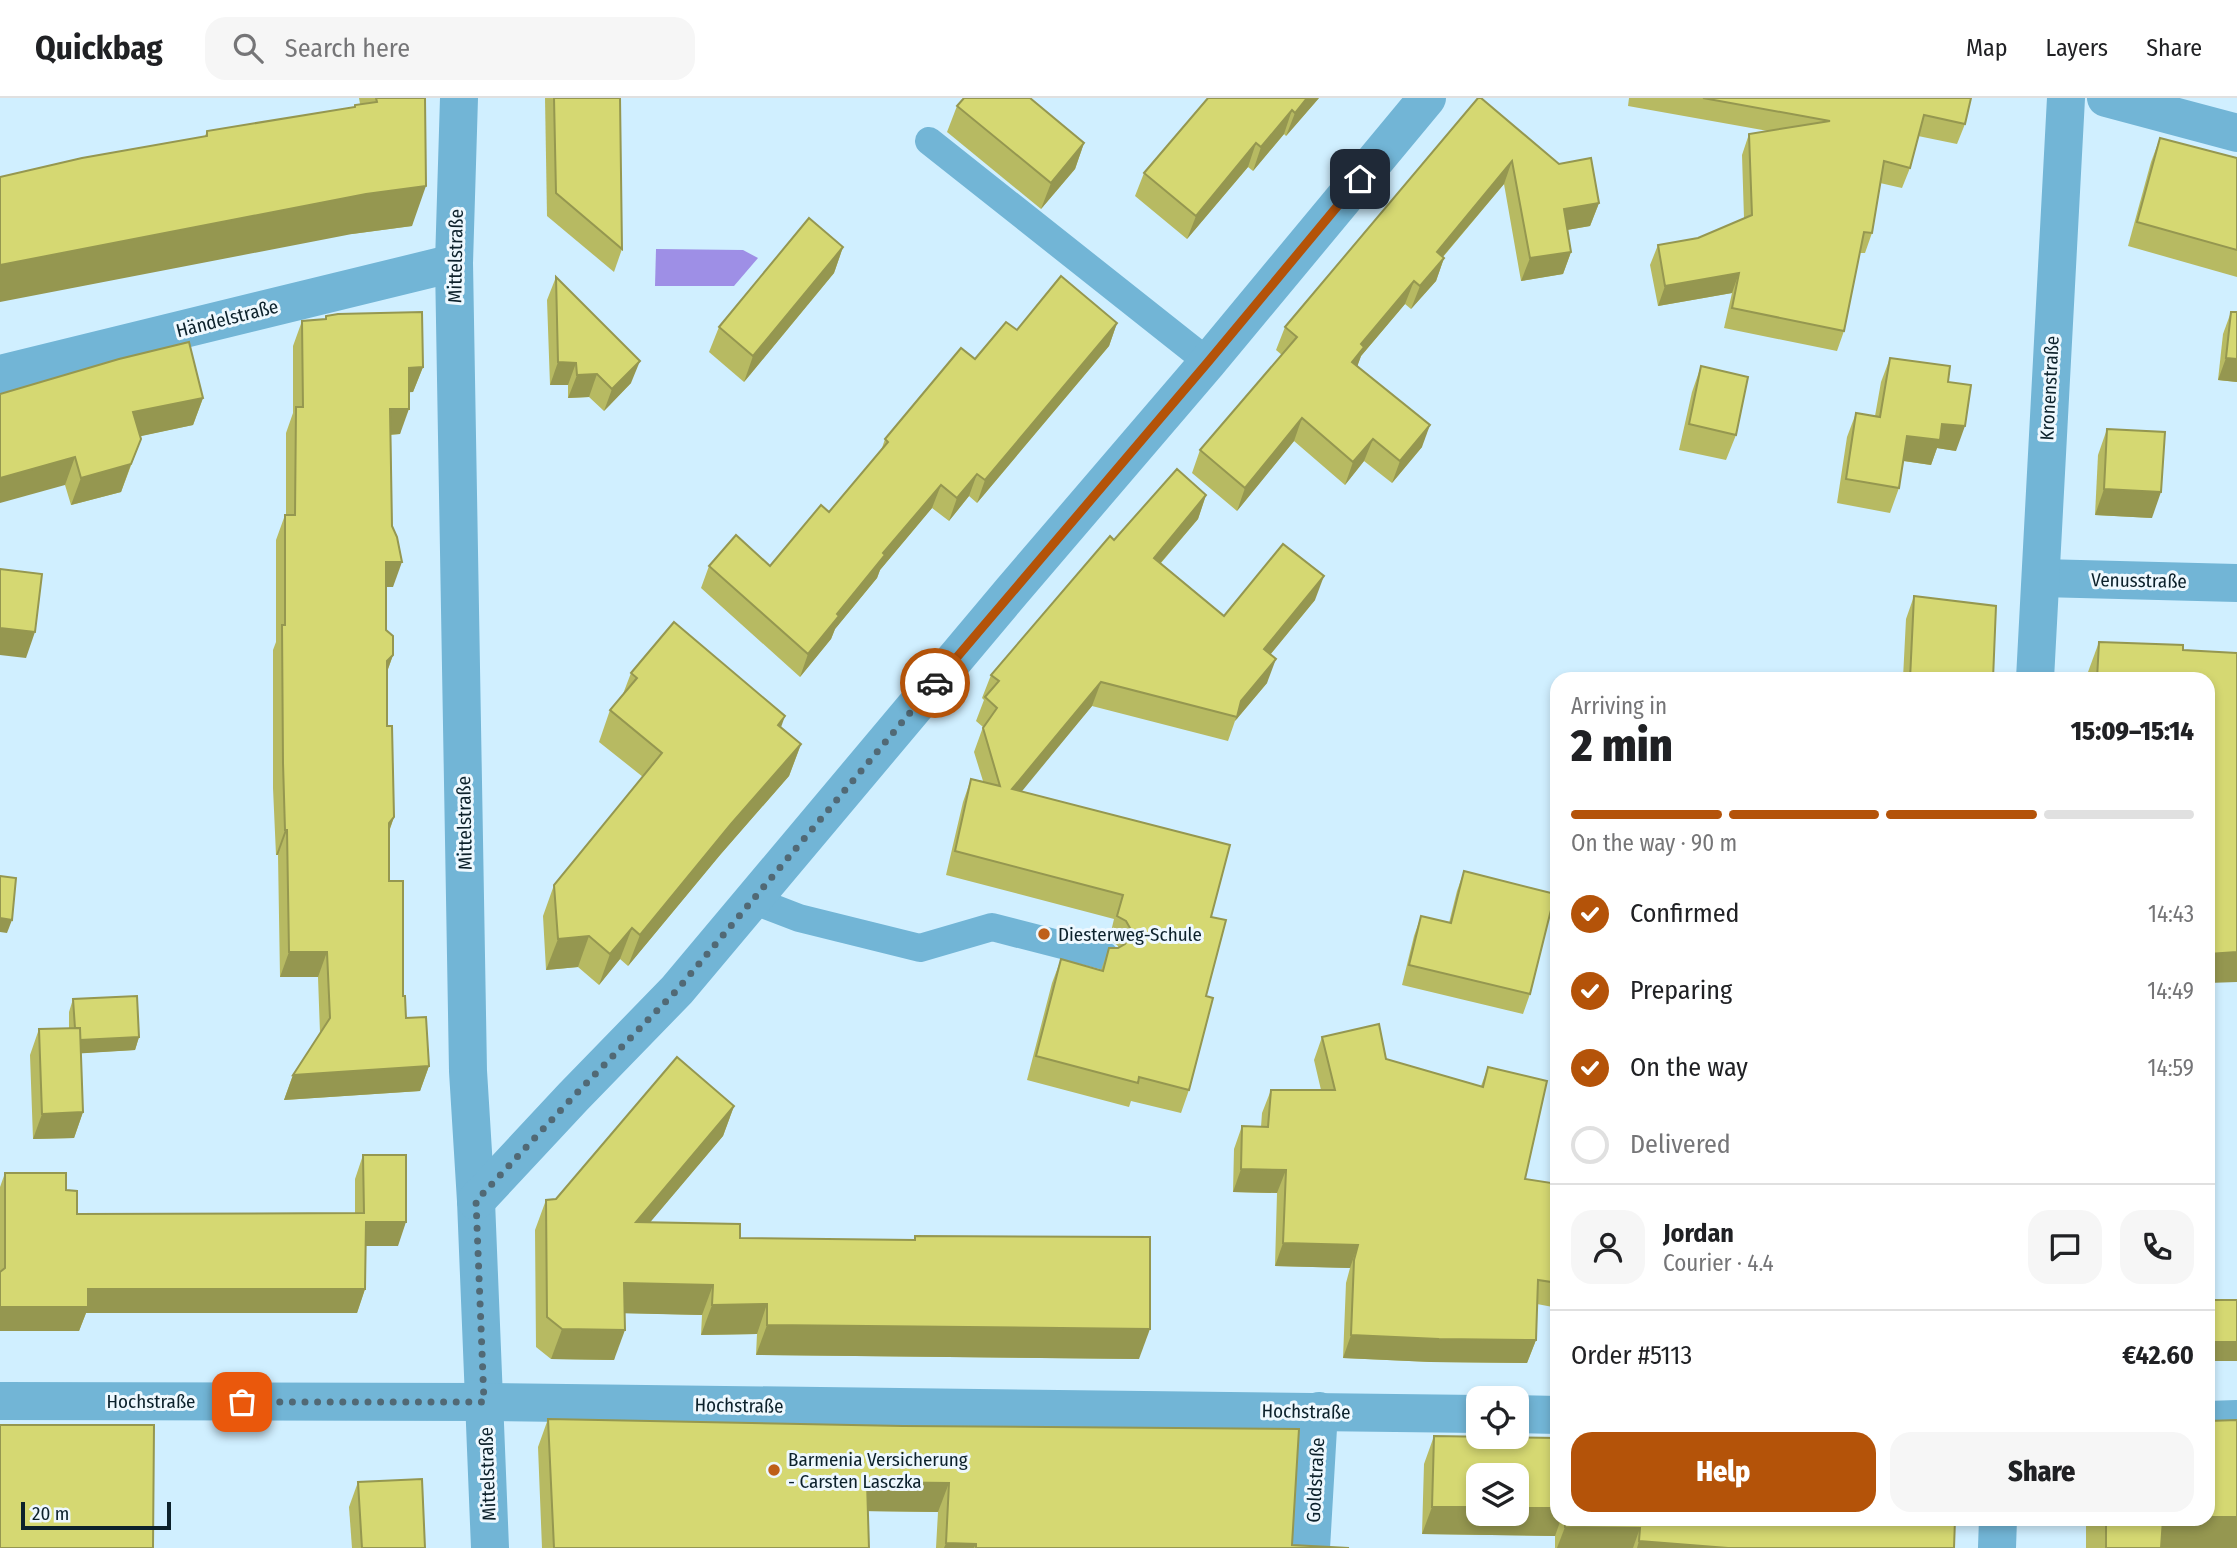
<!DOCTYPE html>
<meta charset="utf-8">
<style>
:root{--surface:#fff;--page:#f6f6f6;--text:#202124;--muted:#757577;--line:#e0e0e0;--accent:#b45309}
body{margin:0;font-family:"Fira Sans Condensed",sans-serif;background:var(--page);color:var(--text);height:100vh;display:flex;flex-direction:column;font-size:26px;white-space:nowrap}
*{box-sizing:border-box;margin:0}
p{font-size:23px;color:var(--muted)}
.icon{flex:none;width:38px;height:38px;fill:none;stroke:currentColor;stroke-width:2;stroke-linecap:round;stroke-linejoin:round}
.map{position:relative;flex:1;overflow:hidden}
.side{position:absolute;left:1550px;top:574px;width:665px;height:854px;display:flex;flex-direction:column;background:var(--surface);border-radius:21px;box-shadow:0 4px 10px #0003}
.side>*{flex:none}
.tools{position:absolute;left:1466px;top:1288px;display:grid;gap:14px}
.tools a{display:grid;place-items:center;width:63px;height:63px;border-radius:14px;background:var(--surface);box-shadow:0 4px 10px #0003;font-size:35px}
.scale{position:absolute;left:21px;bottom:18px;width:150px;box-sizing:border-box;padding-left:7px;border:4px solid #0c212b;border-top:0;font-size:19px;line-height:24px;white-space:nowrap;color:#0c212b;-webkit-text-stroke:5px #eef8fe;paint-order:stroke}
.pin{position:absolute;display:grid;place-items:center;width:60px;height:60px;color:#fff;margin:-30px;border-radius:14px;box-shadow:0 4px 10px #0006}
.courier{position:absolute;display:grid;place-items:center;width:70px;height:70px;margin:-35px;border:5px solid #b45309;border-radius:50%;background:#fff;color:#222;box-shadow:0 2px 9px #0007}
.headline em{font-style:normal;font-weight:800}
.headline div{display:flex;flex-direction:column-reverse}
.headline{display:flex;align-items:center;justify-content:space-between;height:119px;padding:0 21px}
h1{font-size:46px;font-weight:800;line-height:52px}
.bar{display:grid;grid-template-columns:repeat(4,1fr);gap:10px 7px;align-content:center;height:84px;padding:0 21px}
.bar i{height:9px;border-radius:5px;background:var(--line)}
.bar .selected{background:var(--accent)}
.bar p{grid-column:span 4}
.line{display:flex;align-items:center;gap:18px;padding:0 21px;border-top:2px solid var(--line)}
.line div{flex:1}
.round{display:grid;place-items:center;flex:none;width:74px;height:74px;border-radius:21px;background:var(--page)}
ol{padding:0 21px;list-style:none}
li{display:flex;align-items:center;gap:21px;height:77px}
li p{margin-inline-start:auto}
li .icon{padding:7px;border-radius:50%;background:var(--accent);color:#fff;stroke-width:4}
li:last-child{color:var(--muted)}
li i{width:38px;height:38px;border:4px solid var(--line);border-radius:50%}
.button{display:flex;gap:14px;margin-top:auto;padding:14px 21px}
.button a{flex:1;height:80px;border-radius:21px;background:var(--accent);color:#fff;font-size:28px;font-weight:800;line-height:80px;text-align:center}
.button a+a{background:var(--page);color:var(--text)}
header{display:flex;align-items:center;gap:42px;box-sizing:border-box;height:98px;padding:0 35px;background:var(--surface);border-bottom:2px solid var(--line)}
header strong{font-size:33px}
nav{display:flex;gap:38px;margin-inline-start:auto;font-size:24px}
.search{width:490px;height:63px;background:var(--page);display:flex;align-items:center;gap:18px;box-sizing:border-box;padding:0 24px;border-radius:21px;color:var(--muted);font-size:26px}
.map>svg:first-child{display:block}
.water{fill:#9e8fe6}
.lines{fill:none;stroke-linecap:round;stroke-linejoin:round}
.lane{stroke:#72b5d6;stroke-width:28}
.street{stroke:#72b5d6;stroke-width:38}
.wall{fill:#b7ba62}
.shaded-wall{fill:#959750}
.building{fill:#d5d872;stroke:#959750;stroke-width:2}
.done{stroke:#516975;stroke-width:7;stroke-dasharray:0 12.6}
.route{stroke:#b45309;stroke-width:9}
.poi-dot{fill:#be5f19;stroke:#eef8fe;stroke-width:2.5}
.labels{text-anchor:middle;stroke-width:6;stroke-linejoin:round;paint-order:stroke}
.street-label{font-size:19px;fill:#0c212b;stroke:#eef8fe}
.poi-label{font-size:19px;fill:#0c212b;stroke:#eef8fe;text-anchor:start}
</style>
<header>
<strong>Quickbag</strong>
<div class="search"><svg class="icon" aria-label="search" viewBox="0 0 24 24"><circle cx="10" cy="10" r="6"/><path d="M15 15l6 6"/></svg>Search here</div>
<nav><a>Map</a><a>Layers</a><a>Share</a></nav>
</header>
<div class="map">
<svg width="2237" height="1450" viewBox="0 0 2237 1450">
<rect width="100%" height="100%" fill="#d0efff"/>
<polygon class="water" points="656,151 743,152 758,160 734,188 655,188"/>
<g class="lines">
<g class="lane">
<polyline points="929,43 1208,264"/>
<polyline points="752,802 799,820 920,850 992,829 1105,858"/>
</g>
<g class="street">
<polyline points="459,0 454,165 468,973 476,1103 490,1450"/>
<polyline points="2106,0 2237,35"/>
<polyline points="0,276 454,165"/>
<polyline points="2041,480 2237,485"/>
<polyline points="2035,581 2066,0"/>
<polyline points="476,1103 573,999 677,892 1012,493 1208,264 1427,0"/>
<polyline points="0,1303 484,1304 1479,1316"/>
<polyline points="1517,1316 1558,1317"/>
<polyline points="2208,1322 2237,1321"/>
<polyline points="1311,1450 1319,1313"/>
<polyline points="1997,1450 1998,1421"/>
</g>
</g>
<g class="wall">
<polygon points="359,0 425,0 412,128 352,136 205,38 207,33 354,10 355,7 360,6"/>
<polygon points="545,0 620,0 622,151 614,174 547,118"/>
<polygon points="1319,0 1286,38 1284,36 1253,73 1248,69 1187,141 1135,98 1144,75"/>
<polygon points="1478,0 1599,105 1590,128 1567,132 1571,154 1563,176 1521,183 1504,86 1443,159 1444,160 1436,183 1411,211 1405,206 1361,258 1357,268 1422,349 1392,385 1364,363 1345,387 1294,343 1237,413 1192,375 1200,352 1282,257 1276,252 1285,229"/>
<polygon points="1629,0 1971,0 1965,26 1957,46 1918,38 1910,70 1902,90 1880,85 1872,135 1865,155 1860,155 1844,233 1837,253 1724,230 1732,195 1658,208 1650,167 1658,147 1698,140 1744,120 1742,57 1749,36 1768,33 1628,8"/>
<polygon points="957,8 1084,45 1075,71 1041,111 947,34"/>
<polygon points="2160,40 2237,60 2237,179 2128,148 2151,64"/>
<polygon points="843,149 834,175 744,284 709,254 719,229"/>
<polygon points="556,179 631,285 604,313 589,299 568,300 568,287 550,287 547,202"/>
<polygon points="2231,214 2237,214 2237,284 2218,282 2223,236"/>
<polygon points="326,218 423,269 413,294 409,294 400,336 391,337 393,489 386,489 386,532 393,557 387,574 387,628 394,719 389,734 389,783 406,920 429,968 420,993 284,1002 293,977 320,935 318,879 280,879 278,757 276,757 273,690 273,552 276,544 276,442 285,417 286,417 286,335 293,315 293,248 302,223 325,221"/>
<polygon points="1117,225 1109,248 977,405 969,398 949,423 932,410 880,472 877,480 835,531 831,541 800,579 701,490 709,468 770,468 829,414 881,353 885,341 975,261 1017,232"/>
<polygon points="1890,260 1948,284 1956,353 1937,350 1931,367 1903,363 1899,390 1890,415 1837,405 1847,339 1856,315 1875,318 1881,284"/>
<polygon points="1701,268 1736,337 1726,362 1679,352 1692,294"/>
<polygon points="0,296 203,300 193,327 140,338 141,341 121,394 71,407 65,387"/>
<polygon points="2107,331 2152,420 2095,417 2098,357"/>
<polygon points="1206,397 1198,421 1161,465 1224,518 1315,502 1270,557 1267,585 1235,623 1228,643 1092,608 1021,693 1211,819 1206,898 1189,992 1181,1015 1131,1003 1129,1009 1027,982 1052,885 1061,861 1101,872 1109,850 1119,850 1117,847 1109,842 1114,821 946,777 963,704 971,681 983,683 974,654 983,629 976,623 984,602 982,600 991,577 1114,442"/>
<polygon points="1914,498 1993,581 1895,581 1903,580 1906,521"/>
<polygon points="2099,544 2183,552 2208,581 2087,581 2088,574"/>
<polygon points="631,575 781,630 801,646 789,678 720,757 628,868 620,861 599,887 578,869 546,872 543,818 554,787 643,679 599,644 610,612 623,596"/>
<polygon points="1464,773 1530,896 1523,916 1402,887 1414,838 1421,818 1449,825 1457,793"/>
<polygon points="73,901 139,939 135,952 81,955 83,1014 74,1040 33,1041 30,957 39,931 69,930 69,914"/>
<polygon points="1322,939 1386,961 1481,988 1488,969 1525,1081 1558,1086 1558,1210 1537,1206 1536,1242 1527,1265 1431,1264 1343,1260 1346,1185 1350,1170 1275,1168 1277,1095 1233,1094 1234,1051 1242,1028 1261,1029 1262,1015 1271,992 1321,992 1314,962"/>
<polygon points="734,1008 723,1038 650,1124 740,1140 914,1142 915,1138 1139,1261 756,1257 757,1236 701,1237 702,1217 625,1215 614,1262 551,1261 536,1249 535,1132 546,1102 556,1101"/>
<polygon points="363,1057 398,1148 365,1148 365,1191 357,1215 86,1215 79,1233 0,1233 0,1089 5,1075 66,1092 77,1116 355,1115 355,1081"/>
<polygon points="548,1321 903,1328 1292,1447 1349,1450 936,1450 938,1414 868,1413 869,1450 542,1450 538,1349"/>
<polygon points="1434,1338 1558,1421 1955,1421 1954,1450 1555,1450 1555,1438 1422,1436 1424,1366"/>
<polygon points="358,1384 425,1450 352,1450 349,1409"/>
<polygon points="2086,1421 2208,1421 2237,1450 2086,1450"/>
</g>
<g class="shaded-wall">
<polygon points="1307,0 1319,0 1286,38 1295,15"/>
<polygon points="1292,12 1284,36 1253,73 1261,49"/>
<polygon points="1084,45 1075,71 1041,111 1051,85"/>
<polygon points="1256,45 1248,69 1187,141 1196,118"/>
<polygon points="1512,63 1504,86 1428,176 1437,154"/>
<polygon points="426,88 412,128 352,136 0,204 0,167 366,96"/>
<polygon points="1599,105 1590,128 1555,134 1564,111"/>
<polygon points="843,149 834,175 744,284 753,258"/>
<polygon points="1571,154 1563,176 1521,183 1530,160"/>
<polygon points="1444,160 1436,183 1411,211 1420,188"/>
<polygon points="1739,175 1732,195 1658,208 1665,188"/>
<polygon points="1414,183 1405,206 1361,258 1356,272 1352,264 1361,246"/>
<polygon points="1117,225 1109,248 977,405 985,382"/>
<polygon points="2226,260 2237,261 2237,284 2218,282"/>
<polygon points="640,263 631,285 604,313 612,291"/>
<polygon points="558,264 576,265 568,287 550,287"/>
<polygon points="423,269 413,294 399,295 409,270"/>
<polygon points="597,276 589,299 568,300 577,277"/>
<polygon points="203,300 193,327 123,342 133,314"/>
<polygon points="390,311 409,311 400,336 381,337"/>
<polygon points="1302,320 1294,343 1237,413 1245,390"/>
<polygon points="1942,326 1965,328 1956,353 1937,350 1931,367 1898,362 1907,338"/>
<polygon points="1430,327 1422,349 1392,385 1400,363"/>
<polygon points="1373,341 1364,363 1345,387 1353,364"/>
<polygon points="75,359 65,387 0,405 0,380"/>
<polygon points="131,366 121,394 71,407 81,380"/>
<polygon points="977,376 969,398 949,423 957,400"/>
<polygon points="941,387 932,410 880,472 877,480 835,531 831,541 800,579 808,556 837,516 883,455"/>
<polygon points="2104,391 2161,394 2152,420 2095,417"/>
<polygon points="1206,397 1198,421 1145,483 1154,460"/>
<polygon points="386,464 402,464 393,489 377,489"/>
<polygon points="1324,478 1315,502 1255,575 1264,551"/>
<polygon points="0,530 35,534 26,560 0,557"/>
<polygon points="393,557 384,582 387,563"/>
<polygon points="1276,561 1267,585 1235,623 1241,603"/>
<polygon points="1101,584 1092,608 1004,715 1012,691"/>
<polygon points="785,618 774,649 778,627"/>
<polygon points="801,646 789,678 720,757 628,868 640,837 731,726"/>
<polygon points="394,719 385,744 389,725"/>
<polygon points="285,732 287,732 278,757 276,757"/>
<polygon points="0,820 12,822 7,835 0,834"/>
<polygon points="632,830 620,861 599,887 610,856"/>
<polygon points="589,838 578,869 546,872 558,841"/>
<polygon points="289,854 327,854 318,879 280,879"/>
<polygon points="2237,854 2237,884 2208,885 2208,856"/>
<polygon points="139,939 135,952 71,956 75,942"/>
<polygon points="429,968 420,993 284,1002 293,977"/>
<polygon points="734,1008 723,1038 625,1154 636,1124"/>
<polygon points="83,1014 74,1040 33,1041 42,1016"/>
<polygon points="1241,1071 1286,1072 1277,1095 1233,1094"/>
<polygon points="366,1124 406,1124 398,1148 357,1148"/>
<polygon points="1283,1145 1358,1147 1350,1170 1275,1168"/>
<polygon points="624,1185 713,1187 702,1217 613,1215"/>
<polygon points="88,1191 365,1191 357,1215 86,1215 79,1233 0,1233 0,1209"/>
<polygon points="767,1206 757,1236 701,1237 712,1207"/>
<polygon points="767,1227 1150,1231 1139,1261 756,1257"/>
<polygon points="562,1231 625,1232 614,1262 551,1261"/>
<polygon points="1351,1237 1536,1242 1527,1265 1431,1264 1343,1260"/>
<rect x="2208" y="1244" width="29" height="19"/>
<polygon points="867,1384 949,1385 938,1414 857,1413"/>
<polygon points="1432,1409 1479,1409 1479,1416 1517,1416 1517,1410 1558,1410 1558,1421 1561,1421 1555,1438 1422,1436"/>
<polygon points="2208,1419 2237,1419 2237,1450 2151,1450 2162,1421 2208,1421"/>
<polygon points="1565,1429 1640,1430 1633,1450 1557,1450"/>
<polygon points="1639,1443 1728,1450 1637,1450"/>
<polygon points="946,1445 976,1446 974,1450 944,1450"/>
</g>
<g class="building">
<polygon points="376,0 425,0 426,88 366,96 0,167 0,79 82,60 207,38 207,33 355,9 355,7 377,4"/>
<polygon points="554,0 620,0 622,151 556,95"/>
<polygon points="964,0 1030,0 1084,45 1051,85 957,8"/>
<polygon points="1208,0 1307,0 1295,15 1292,12 1261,49 1256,45 1196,118 1144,75"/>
<polygon points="1478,0 1481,0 1559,66 1591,60 1599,105 1564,111 1571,154 1530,160 1512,63 1437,154 1444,160 1420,188 1414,183 1361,246 1364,249 1352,264 1430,327 1400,363 1373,341 1353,364 1302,320 1245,390 1200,352 1297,239 1285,229"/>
<polygon points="1703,0 1971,0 1965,26 1924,17 1910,70 1884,63 1872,135 1864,134 1844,233 1732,210 1739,175 1665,188 1658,147 1698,140 1752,117 1749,36 1830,23"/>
<polygon points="2160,40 2237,60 2237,152 2137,124"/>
<polygon points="809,120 843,149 753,258 719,229"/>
<polygon points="1061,178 1117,225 985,382 977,376 957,400 941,387 883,455 885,457 837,516 839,518 808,556 709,468 736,437 770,468 821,407 829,414 888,344 885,341 961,250 975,261 1006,224 1017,232"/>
<polygon points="556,179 640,263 612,291 597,276 577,277 576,265 558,264"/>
<polygon points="422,214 423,269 409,270 409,311 390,311 392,428 397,439 402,464 386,464 386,532 393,538 393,557 387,563 387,628 392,628 394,719 389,725 389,783 403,783 403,898 405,898 406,920 426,919 429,968 293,977 330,920 327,854 289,854 287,732 285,732 283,665 282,527 285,527 285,417 295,417 296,309 303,309 302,223 326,221 326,218 338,216"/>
<polygon points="2231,214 2237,214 2237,261 2226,260"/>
<polygon points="189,244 203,300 133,314 141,341 131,366 81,380 75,359 0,380 0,296 119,261"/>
<polygon points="1890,260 1950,268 1948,284 1971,287 1965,328 1942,326 1940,342 1907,338 1899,390 1846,381 1856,315 1880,319"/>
<polygon points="1701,268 1748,279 1736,337 1689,326"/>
<polygon points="2107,331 2165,334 2161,394 2104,391"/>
<polygon points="1177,371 1206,397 1154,460 1224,518 1283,446 1324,478 1264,551 1276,561 1241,603 1237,619 1101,584 1012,691 1230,747 1211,819 1226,822 1206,898 1213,900 1189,992 1139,979 1138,985 1036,958 1061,861 1103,873 1109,850 1118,850 1125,846 1130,839 1130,830 1126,823 1117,818 1123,797 955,753 971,681 1000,688 983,630 997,610 985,599 999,583 991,577 1110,438 1114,442"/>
<polygon points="0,471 42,476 35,534 0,530"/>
<polygon points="1914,498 1996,508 1993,581 1910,581"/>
<polygon points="674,524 785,618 778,627 801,646 731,726 640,837 632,830 610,856 589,838 558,841 554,787 662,655 610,612 637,580 631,575"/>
<polygon points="2099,544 2183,547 2183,552 2237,555 2237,854 2208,856 2208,581 2097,581"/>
<polygon points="1464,773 1555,796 1530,896 1409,867 1421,818 1451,825"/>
<polygon points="0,778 16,780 12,822 0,820"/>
<polygon points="137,898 139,939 80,942 80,930 75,930 73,901"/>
<polygon points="1379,926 1386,961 1483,989 1488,969 1547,983 1525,1081 1558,1086 1558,1185 1538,1182 1536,1242 1439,1241 1351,1237 1354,1162 1358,1147 1283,1145 1286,1072 1241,1071 1242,1028 1268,1029 1271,992 1335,992 1322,939"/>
<polygon points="80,930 83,1014 42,1016 39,931"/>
<polygon points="677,959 734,1008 636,1124 740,1126 740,1140 915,1142 915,1138 1150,1139 1150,1231 767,1227 767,1206 712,1207 713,1187 624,1185 625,1232 562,1231 547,1219 546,1102 556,1101"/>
<polygon points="363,1057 406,1057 406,1124 366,1124 365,1191 88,1191 88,1209 0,1209 0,1174 5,1170 5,1075 66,1075 66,1092 77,1093 77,1116 364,1115"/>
<polygon points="2208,1085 2212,1085 2208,1161"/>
<rect x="2208" y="1202" width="29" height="42"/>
<polygon points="548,1321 903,1328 1299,1331 1292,1447 1349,1450 976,1450 976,1446 946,1445 949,1385 867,1384 869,1450 554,1450"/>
<polygon points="2237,1322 2237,1419 2208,1419 2208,1323"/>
<polygon points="0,1327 154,1327 153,1450 0,1450"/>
<polygon points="1434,1338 1558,1340 1558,1410 1517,1410 1517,1377 1479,1377 1479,1409 1432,1409"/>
<polygon points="422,1381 425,1450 362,1450 358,1384"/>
<polygon points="1565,1421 1955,1421 1954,1450 1728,1450 1639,1443 1640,1430 1565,1429"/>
<polygon points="2106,1421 2163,1421 2161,1450 2106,1450"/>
</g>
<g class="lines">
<polyline class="done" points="242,1304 484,1304 476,1103 573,999 677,892 935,585"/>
<polyline class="route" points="935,585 1208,264 1360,81"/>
</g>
<g class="poi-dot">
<circle cx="1044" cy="836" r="7"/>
<circle cx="774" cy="1372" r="7"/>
</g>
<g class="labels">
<g class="street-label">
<text transform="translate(455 158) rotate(-89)" y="7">Mittelstraße</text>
<text transform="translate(227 220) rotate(-14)" y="7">Händelstraße</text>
<text transform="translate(2049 290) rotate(-87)" y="7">Kronenstraße</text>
<text transform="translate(2139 482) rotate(1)" y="7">Venusstraße</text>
<text transform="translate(464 725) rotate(-91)" y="7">Mittelstraße</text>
<text x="151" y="1310">Hochstraße</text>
<text transform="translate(739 1307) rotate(1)" y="7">Hochstraße</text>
<text transform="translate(1306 1313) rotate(1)" y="7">Hochstraße</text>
<text transform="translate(487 1376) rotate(-92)" y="7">Mittelstraße</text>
<text transform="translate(1315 1382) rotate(-87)" y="7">Goldstraße</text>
</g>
<g class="poi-label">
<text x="1058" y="843">Diesterweg-Schule</text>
<text x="788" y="1368">Barmenia Versicherung<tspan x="788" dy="22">- Carsten Lasczka</tspan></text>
</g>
</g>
</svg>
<div class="tools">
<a><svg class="icon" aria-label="locate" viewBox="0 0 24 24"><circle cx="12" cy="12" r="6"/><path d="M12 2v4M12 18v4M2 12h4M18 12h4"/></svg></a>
<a><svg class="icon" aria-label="layers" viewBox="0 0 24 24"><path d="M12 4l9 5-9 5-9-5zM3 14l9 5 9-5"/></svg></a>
</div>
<div class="scale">20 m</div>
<div class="pin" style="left:242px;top:1304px;background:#ea580c"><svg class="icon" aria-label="bag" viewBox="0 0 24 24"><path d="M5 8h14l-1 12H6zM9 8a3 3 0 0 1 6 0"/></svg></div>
<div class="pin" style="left:1360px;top:81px;background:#1f2937"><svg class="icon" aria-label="home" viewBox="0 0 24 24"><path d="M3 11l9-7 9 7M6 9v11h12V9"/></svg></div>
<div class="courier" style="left:935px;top:585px"><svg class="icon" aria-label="car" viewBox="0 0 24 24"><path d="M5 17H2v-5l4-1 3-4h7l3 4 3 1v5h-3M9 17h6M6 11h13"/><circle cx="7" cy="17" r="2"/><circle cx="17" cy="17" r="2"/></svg></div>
<section class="side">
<div class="headline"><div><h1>2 min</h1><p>Arriving in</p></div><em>15:09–15:14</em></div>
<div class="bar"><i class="selected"></i><i class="selected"></i><i class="selected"></i><i></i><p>On the way · 90 m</p></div>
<ol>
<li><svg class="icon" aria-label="check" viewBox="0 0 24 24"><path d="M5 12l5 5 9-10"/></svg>Confirmed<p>14:43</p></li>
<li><svg class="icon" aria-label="check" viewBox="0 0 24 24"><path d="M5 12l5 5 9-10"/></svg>Preparing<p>14:49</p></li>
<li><svg class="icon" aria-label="check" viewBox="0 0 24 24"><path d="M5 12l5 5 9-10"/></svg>On the way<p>14:59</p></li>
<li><i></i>Delivered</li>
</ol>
<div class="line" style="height:126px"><a class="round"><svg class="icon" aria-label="person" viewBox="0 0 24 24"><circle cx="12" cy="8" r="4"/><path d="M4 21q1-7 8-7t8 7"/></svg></a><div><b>Jordan</b><p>Courier · 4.4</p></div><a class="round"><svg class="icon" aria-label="chat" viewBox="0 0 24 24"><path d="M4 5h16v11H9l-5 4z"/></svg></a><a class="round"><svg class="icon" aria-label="phone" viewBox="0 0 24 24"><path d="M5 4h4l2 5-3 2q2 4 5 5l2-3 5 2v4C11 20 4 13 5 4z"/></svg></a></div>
<div class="line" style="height:91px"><div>Order #5113</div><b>€42.60</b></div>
<div class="button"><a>Help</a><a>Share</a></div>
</section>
</div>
